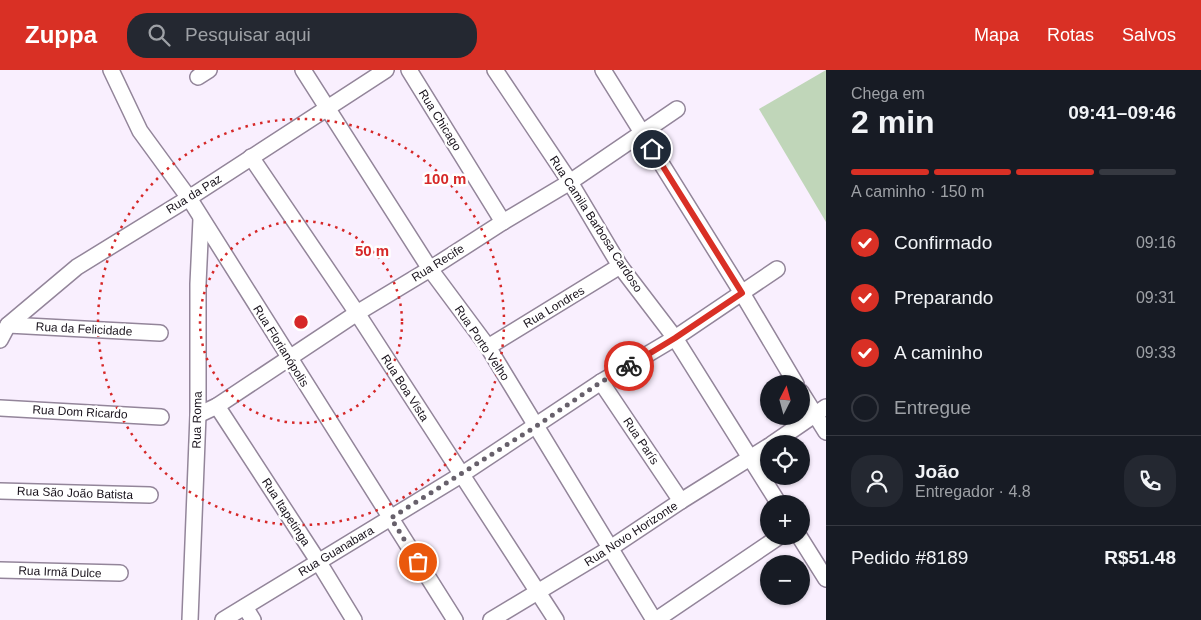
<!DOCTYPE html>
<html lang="pt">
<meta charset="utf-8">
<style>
:root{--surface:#171b24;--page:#242831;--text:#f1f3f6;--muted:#9ea1a6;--line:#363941;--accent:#d93025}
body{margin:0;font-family:Helvetica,sans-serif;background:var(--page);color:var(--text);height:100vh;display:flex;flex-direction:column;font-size:19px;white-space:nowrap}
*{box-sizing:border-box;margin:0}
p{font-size:16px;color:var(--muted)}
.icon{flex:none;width:28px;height:28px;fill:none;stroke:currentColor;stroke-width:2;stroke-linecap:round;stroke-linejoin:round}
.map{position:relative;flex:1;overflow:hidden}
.panel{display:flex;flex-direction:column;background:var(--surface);width:375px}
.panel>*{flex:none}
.needle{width:32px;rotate:6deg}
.buttons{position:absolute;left:760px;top:305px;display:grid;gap:10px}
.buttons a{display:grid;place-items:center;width:50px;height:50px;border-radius:50%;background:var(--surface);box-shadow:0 1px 4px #0004;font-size:25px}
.pin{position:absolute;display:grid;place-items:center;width:42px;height:42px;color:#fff;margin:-21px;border:2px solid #fff;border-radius:50%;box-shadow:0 1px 5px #0007}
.courier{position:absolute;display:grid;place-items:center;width:50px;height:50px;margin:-25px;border:4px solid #d93025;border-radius:50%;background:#fff;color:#222;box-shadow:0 1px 6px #0007}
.head em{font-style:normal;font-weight:600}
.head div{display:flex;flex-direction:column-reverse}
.head{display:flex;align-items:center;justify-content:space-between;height:85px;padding:0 25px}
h1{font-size:32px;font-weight:600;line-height:38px}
.bar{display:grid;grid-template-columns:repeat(4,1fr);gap:8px 5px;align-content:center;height:60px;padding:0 25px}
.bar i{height:6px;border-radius:4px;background:var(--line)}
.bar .current{background:var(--accent)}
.bar p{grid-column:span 4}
.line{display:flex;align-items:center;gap:12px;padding:0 25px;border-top:1px solid var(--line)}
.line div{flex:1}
.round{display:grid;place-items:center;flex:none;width:52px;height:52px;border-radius:20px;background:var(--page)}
ol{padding:0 25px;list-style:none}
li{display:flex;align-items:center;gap:15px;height:55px}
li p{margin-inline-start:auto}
li .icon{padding:5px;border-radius:50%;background:var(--accent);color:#fff;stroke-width:4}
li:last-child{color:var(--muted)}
li i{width:28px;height:28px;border:2px solid var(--line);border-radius:50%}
header{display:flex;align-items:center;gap:30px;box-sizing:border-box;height:70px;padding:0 25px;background:var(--accent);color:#fff}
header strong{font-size:24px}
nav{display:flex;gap:28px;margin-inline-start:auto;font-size:18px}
.search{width:350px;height:45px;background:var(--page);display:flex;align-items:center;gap:12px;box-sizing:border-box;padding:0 18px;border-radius:20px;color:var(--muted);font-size:19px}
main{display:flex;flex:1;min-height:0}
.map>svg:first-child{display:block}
.green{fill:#c0d6b9}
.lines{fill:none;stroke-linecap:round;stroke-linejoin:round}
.minor-casing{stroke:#93859a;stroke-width:18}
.minor{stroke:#fff;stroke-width:15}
.done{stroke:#67606b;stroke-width:5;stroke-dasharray:0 9}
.route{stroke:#d93025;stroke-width:6}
.ring{fill:none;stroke:#d62828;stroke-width:2.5;stroke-dasharray:2.5 5}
.labels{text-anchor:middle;stroke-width:5;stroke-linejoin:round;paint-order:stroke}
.street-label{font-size:12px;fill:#19131c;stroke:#fff}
.centre{fill:#d62828;stroke:#fff;stroke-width:2.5}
.ring-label{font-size:15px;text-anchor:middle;font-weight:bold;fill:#d62828;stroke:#fff;stroke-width:5;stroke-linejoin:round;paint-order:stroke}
</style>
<header>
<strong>Zuppa</strong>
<div class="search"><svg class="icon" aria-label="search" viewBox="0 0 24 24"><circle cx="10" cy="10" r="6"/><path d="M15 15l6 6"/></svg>Pesquisar aqui</div>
<nav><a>Mapa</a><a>Rotas</a><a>Salvos</a></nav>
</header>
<main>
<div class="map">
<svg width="826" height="550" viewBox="0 0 826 550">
<rect width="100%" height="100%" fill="#f9effe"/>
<polygon class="green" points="826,0 826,152 759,39"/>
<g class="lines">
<defs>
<g id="minor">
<polyline points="111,0 140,61 189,128 455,550"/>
<polyline points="303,0 430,199 488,277 654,550"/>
<polyline points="409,0 503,152"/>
<polyline points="495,0 570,112 620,196 675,268 779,434"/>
<polyline points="603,0 742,223 796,314"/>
<polyline points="198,7 209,0"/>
<polyline points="251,87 357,243 556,550"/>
<polyline points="8,255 160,263"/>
<polyline points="0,270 8,255 77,197 189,128 386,0"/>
<polyline points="488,277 620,196"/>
<polyline points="601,312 681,431"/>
<polyline points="801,322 826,362"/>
<polyline points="217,336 318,491 354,550"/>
<polyline points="0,338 161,347"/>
<polyline points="198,345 217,336 357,243 430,199 503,152 570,112 677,39"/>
<polyline points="772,374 826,337"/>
<polyline points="0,421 150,425"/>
<polyline points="799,466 826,509"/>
<polyline points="0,500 120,503"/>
<polyline points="245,537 253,550"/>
<polyline points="190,550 198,345 198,214 201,149"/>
<polyline points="223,550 461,405 601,312 675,268 777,199"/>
<polyline points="491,550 609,479 681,431 769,376"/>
<polyline points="656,550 780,466"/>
</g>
</defs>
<use href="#minor" class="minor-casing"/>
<use href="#minor" class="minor"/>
</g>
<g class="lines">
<polyline class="done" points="418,492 391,448 535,357 601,312 629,296"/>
<polyline class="route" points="629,296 675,268 742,223 652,79"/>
</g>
<g class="ring">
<circle cx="301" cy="252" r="101"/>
<circle cx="301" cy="252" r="203"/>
</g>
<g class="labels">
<g class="street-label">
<text transform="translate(440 50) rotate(58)" y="4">Rua Chicago</text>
<text transform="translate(194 124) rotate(-32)" y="4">Rua da Paz</text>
<text transform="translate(596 154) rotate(57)" y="4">Rua Camila Barbosa Cardoso</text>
<text transform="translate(438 193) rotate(-32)" y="4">Rua Recife</text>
<text transform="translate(554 237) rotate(-31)" y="4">Rua Londres</text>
<text transform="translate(84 259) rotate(3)" y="4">Rua da Felicidade</text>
<text transform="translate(482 273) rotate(56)" y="4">Rua Porto Velho</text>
<text transform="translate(281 276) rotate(58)" y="4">Rua Florianópolis</text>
<text transform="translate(405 318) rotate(57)" y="4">Rua Boa Vista</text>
<text transform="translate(80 342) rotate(3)" y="4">Rua Dom Ricardo</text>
<text transform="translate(197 350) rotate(-89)" y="4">Rua Roma</text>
<text transform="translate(641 371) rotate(56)" y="4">Rua París</text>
<text transform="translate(75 423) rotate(2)" y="4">Rua São João Batista</text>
<text transform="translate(286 442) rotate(57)" y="4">Rua Itapetinga</text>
<text transform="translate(631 464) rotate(-33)" y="4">Rua Novo Horizonte</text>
<text transform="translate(336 481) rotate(-31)" y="4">Rua Guanabara</text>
<text transform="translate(60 502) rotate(2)" y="4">Rua Irmã Dulce</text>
</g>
</g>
<circle cx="301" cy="252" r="8" class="centre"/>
<g class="ring-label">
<text x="445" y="114">100 m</text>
<text x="372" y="186">50 m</text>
</g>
</svg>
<div class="buttons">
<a><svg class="needle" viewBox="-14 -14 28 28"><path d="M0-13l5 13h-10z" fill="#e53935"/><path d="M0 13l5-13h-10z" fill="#9ea1a6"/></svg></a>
<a><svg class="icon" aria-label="locate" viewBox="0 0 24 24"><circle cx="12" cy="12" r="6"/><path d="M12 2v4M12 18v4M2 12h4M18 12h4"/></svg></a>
<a>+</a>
<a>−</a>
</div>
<div class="pin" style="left:418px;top:492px;background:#ea580c"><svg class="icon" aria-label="bag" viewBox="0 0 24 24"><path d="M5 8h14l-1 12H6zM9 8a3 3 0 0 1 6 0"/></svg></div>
<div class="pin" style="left:652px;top:79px;background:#1f2937"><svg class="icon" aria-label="home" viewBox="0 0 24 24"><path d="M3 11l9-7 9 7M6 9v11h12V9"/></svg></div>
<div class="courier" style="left:629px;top:296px"><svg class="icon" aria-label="bike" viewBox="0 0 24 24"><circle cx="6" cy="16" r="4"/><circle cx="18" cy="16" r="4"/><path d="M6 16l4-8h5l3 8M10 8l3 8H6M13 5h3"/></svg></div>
</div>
<section class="panel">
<div class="head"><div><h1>2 min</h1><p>Chega em</p></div><em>09:41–09:46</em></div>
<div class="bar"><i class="current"></i><i class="current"></i><i class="current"></i><i></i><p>A caminho · 150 m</p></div>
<ol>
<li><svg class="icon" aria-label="check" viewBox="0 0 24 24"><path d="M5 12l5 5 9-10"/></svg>Confirmado<p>09:16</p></li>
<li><svg class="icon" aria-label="check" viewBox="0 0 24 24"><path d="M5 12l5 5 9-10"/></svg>Preparando<p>09:31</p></li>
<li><svg class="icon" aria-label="check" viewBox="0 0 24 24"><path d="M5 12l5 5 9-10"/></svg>A caminho<p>09:33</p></li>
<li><i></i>Entregue</li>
</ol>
<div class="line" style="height:90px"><a class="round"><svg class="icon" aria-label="person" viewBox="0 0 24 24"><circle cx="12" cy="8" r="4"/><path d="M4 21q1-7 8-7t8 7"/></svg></a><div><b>João</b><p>Entregador · 4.8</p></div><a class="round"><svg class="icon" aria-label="phone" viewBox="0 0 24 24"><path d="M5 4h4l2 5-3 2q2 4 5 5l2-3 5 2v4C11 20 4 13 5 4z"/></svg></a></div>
<div class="line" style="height:65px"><div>Pedido #8189</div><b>R$51.48</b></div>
</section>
</main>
